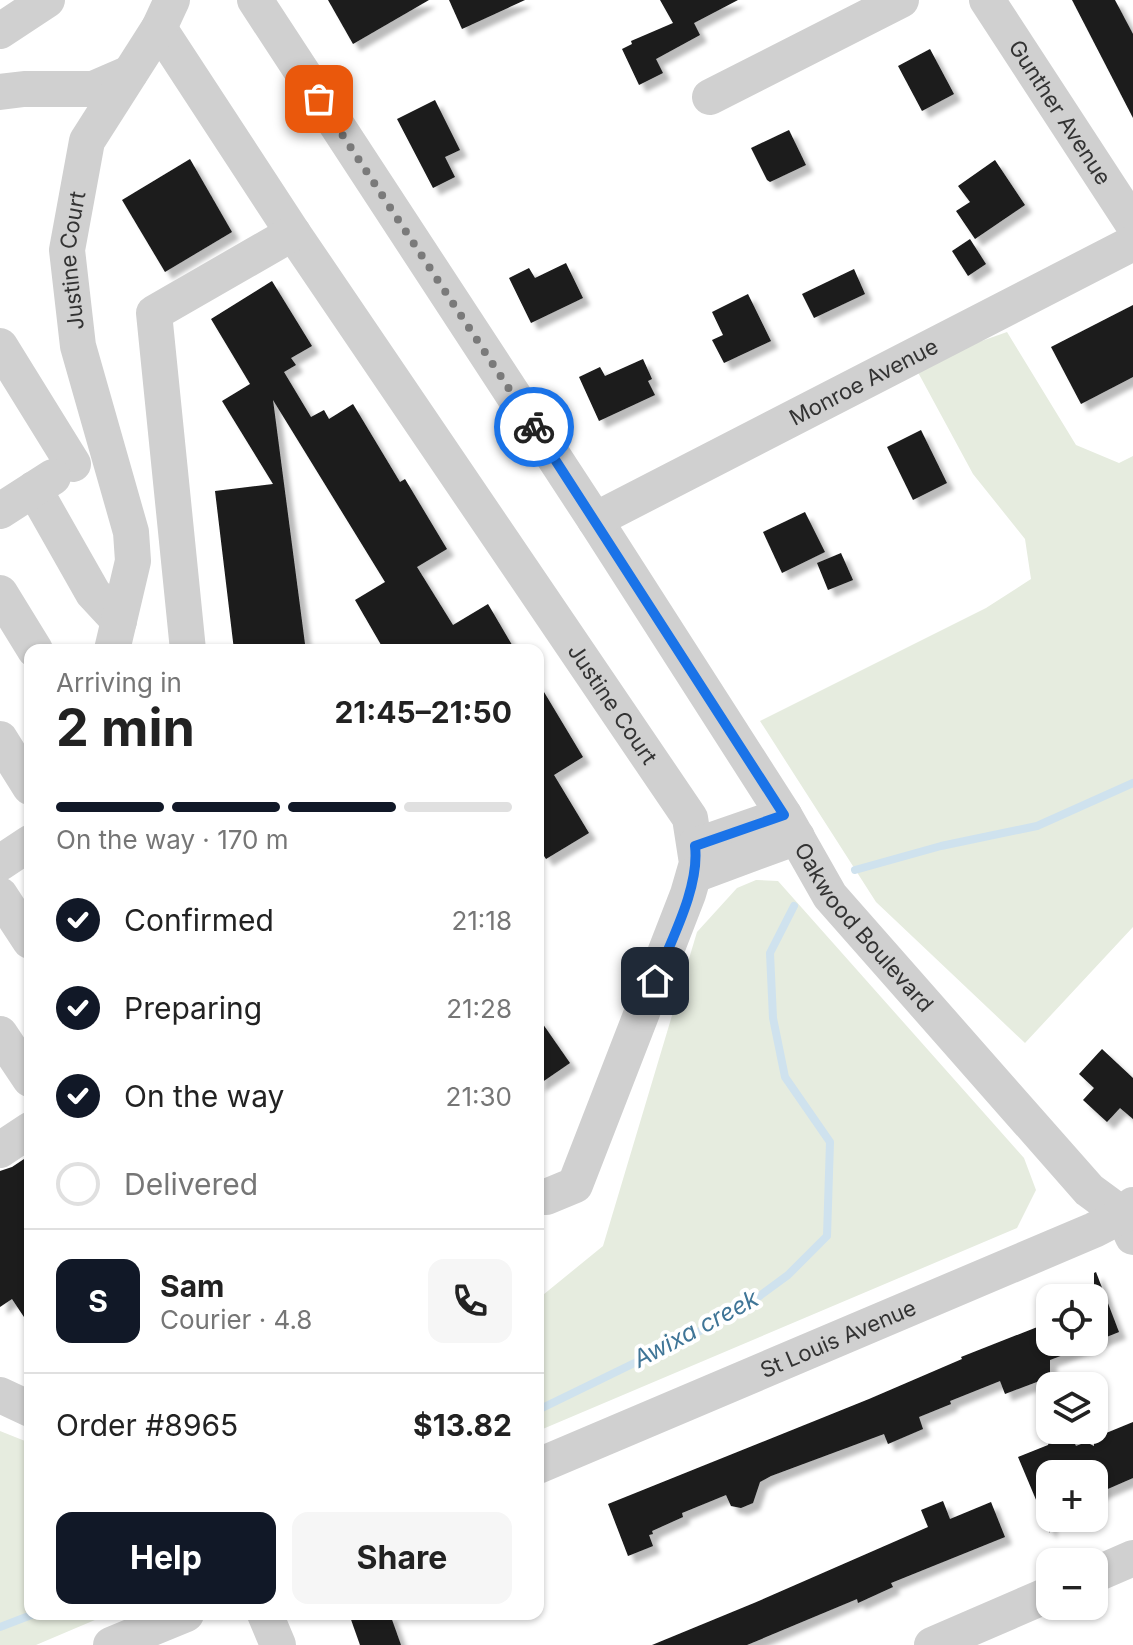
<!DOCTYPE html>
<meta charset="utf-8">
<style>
:root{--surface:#fff;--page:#f6f6f6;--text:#222;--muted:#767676;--line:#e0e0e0;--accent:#111827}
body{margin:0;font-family:Inter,sans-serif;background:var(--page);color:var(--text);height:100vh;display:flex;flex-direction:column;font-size:30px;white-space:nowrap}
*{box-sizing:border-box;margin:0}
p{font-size:26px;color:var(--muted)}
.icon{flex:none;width:44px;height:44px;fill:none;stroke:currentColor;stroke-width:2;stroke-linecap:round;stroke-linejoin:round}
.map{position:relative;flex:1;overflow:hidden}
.drawer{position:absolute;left:24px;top:644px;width:520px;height:976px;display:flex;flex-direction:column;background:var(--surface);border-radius:16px;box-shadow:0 2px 6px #0004}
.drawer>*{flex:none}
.controls{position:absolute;left:1036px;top:1284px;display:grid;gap:16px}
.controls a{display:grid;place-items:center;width:72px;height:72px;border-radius:16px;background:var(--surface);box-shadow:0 2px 6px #0004;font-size:40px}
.pin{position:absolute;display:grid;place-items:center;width:68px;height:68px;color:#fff;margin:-34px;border-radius:16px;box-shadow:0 4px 12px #0006}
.courier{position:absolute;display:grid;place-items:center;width:80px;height:80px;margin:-40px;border:6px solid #1a73e8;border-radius:50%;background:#fff;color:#222;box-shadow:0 2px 10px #0007}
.headline em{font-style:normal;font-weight:700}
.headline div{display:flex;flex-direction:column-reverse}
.headline{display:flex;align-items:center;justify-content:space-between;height:136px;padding:0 32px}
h1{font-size:52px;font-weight:700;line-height:60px}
.bar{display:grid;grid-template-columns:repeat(4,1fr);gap:12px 8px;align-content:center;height:96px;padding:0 32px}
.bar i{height:10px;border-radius:6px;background:var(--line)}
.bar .on{background:var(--accent)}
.bar p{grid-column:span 4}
.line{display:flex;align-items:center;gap:20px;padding:0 32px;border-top:2px solid var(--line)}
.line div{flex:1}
.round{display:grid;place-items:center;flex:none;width:84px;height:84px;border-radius:16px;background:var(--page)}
ol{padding:0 32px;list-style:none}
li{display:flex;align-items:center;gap:24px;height:88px}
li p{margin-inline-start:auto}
li .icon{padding:8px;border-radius:50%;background:var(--accent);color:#fff;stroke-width:4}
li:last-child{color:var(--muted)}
li i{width:44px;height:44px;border:4px solid var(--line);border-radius:50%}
.button{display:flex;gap:16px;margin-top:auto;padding:16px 32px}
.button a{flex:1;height:92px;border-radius:16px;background:var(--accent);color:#fff;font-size:32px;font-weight:700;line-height:92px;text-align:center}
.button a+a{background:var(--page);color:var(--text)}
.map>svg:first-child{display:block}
.green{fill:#e6ecdf}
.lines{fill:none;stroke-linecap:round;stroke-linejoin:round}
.stream{stroke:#cfe2ee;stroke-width:8}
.building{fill:#1a1a1a;filter:url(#shadow)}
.minor{stroke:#d0d0d0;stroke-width:36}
.done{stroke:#7a7a7a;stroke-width:8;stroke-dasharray:0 14.4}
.route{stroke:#1a73e8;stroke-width:10}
.labels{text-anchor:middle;stroke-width:8;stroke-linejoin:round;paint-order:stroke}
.street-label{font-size:22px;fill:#333;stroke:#fff}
.water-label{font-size:24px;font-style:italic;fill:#3f7597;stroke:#fff}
</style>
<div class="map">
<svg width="1133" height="1645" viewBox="0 0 1133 1645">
<defs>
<filter id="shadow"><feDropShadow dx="7" dy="7" stdDeviation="2" flood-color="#0004"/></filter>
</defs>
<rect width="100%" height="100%" fill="#fff"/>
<g class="green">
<polygon points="1007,332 1076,445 1119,463 1133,456 1133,927 1025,1043 876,902 760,721 986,608 1031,579 1025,539 973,474 914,365"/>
<polygon points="756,880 778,881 1024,1158 1036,1190 1017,1228 538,1431 538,1299 603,1246 697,932 737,888"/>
<polygon points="0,1431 30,1443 30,1614 109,1614 36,1645 0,1645"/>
</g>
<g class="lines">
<g class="stream">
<polyline points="855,870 941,846 1037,826 1133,783"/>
<polyline points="538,1410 735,1314 788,1275 827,1236 830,1142 785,1077 773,1018 770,953 794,906"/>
<polyline points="0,1627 34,1614"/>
</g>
</g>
<g class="building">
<polygon points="328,0 429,0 353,44"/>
<polygon points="449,0 525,0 462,29"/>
<polygon points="660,0 738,0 694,23 700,35 656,59 663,73 639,85 622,49 632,44 631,41 673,23"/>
<polygon points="1072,0 1115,0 1133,34 1133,118"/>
<polygon points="930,49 954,94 922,111 898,66"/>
<polygon points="435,100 460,150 445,157 455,177 433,188 397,119"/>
<polygon points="789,130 806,165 770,182 767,180 751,148"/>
<polygon points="190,159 232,232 165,272 122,200"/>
<polygon points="995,160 1025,205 975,239 956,211 970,202 958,186"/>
<polygon points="970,239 986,264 968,276 952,251"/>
<polygon points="566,263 583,298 531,323 509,278 529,268 535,278"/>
<polygon points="854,269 865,294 814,318 802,294"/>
<polygon points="272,281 312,346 291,358 296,365 284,372 311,417 324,410 329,419 353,404 400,482 405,479 447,549 417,567 453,625 488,604 515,650 384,650 355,600 385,582 273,400 305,644 279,647 280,650 234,650 215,491 273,484 222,401 250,384 211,319"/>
<polygon points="748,294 771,341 724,363 712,340 723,335 712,312"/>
<polygon points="1133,305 1133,377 1081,404 1051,347"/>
<polygon points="643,359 652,379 648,381 655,395 599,421 579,377 600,367 605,376"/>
<polygon points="921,430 947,483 913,500 887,447"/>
<polygon points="805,512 825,552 782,573 763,532"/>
<polygon points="841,553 853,580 828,590 817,563"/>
<polygon points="538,682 583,757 554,775 589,833 546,859 538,847"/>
<polygon points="538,1017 570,1063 538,1085"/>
<polygon points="1102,1049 1133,1078 1133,1119 1120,1108 1107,1122 1083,1100 1094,1088 1079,1074"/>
<polygon points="30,1155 30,1326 12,1299 0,1307 0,1171 12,1167"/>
<polygon points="1096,1272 1119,1332 1094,1342 1094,1273"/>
<polygon points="1050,1322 1050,1342 1092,1344 1050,1360 1050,1377 1005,1394 1000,1381 950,1401 951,1404 919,1417 923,1429 888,1444 884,1434 771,1476 760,1482 753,1503 741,1508 731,1506 726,1495 682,1513 683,1517 652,1531 653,1534 649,1535 653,1546 628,1556 608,1504 869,1399 962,1359 961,1357"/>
<polygon points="1133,1422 1133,1478 1094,1495 1094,1474 1050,1474 1050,1533 1018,1457 1048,1445 1051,1437 1068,1430 1076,1446 1086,1442 1094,1446 1094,1438"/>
<polygon points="943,1501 950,1519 991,1502 1005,1537 891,1583 893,1587 858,1603 857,1599 747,1645 652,1645 754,1603 928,1527 921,1510"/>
<polygon points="349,1614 390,1614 401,1645 360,1645"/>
</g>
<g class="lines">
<g class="minor">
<path id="s1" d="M255 0 595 520 784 815 830 896 1089 1190 1123 1215 1133 1237"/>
<path id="s2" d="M987 0 1133 224"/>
<path id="s3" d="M159 28 293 233 690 818 697 863 688 894 575 1185 546 1197H538"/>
<polyline points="0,31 47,0"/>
<polyline points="0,92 24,89 93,89 130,73"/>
<polyline points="710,97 901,0"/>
<polyline points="0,346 73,464"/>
<polyline points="34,489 93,593 119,621"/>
<polyline points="0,511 53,477"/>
<path id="s4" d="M595 520 1133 243"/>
<polyline points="0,593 35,650"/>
<path id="s5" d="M112 650 133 561 131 532 78 346 67 250 87 141 159 28 172 0"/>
<polyline points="188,650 154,313 293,233"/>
<polyline points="0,739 30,787"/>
<polyline points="695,846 784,815"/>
<polyline points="0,863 30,843"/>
<polyline points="694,875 797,837"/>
<polyline points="0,895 30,941"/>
<polyline points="0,1034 30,1079"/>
<polyline points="0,1150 30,1130"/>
<polyline points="0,1395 30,1409"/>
<path id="s6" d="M538 1466 1094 1230 1123 1215 1133 1205"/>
<polyline points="1094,1575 1133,1558"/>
<polyline points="265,1614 278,1645"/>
<polyline points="111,1645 186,1614"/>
<polyline points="932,1645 1050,1594"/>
</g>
</g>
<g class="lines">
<polyline class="done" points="319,99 534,427"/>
<path class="route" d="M534 427 784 815 695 846C700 888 670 942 655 981"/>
</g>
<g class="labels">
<g class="street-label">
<text dy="8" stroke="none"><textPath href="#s2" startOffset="134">Gunther Avenue</textPath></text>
<text dy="8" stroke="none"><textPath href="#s5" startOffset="400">Justine Court</textPath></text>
<text dy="8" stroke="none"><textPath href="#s4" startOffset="302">Monroe Avenue</textPath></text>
<text dy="8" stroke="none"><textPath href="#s3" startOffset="814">Justine Court</textPath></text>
<text dy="8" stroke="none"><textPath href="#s1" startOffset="1110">Oakwood Boulevard</textPath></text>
<text dy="8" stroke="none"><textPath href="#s6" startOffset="326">St Louis Avenue</textPath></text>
</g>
<g class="water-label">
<text transform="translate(696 1329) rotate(-28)" y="8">Awixa creek</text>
</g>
</g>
</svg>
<div class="controls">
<a><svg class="icon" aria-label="locate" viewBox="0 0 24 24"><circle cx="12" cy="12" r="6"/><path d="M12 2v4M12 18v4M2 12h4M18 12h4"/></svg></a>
<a><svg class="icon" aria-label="layers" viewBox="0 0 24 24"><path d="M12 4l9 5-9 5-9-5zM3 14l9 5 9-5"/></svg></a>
<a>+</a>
<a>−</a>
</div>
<div class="pin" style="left:319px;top:99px;background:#ea580c"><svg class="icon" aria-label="bag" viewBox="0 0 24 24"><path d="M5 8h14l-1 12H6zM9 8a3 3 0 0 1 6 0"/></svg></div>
<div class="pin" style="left:655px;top:981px;background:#1f2937"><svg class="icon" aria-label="home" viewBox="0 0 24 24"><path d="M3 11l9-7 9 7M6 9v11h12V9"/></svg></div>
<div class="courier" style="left:534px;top:427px"><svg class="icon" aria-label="bike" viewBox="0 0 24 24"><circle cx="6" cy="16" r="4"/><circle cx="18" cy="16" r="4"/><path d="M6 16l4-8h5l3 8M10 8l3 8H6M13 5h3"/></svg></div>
<section class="drawer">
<div class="headline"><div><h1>2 min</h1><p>Arriving in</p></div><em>21:45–21:50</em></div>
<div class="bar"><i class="on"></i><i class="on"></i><i class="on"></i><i></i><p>On the way · 170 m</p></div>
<ol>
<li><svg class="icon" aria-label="check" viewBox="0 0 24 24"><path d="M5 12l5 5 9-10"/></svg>Confirmed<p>21:18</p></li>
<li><svg class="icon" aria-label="check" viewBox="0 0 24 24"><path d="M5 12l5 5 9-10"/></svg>Preparing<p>21:28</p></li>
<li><svg class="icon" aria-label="check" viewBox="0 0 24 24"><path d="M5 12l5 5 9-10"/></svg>On the way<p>21:30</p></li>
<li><i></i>Delivered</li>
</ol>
<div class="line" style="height:144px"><b class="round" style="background:var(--accent);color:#fff">S</b><div><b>Sam</b><p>Courier · 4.8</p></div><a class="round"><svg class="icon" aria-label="phone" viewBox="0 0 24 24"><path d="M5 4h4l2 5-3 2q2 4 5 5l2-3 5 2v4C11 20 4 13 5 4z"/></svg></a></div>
<div class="line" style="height:104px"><div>Order #8965</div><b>$13.82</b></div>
<div class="button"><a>Help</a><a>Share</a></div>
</section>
</div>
